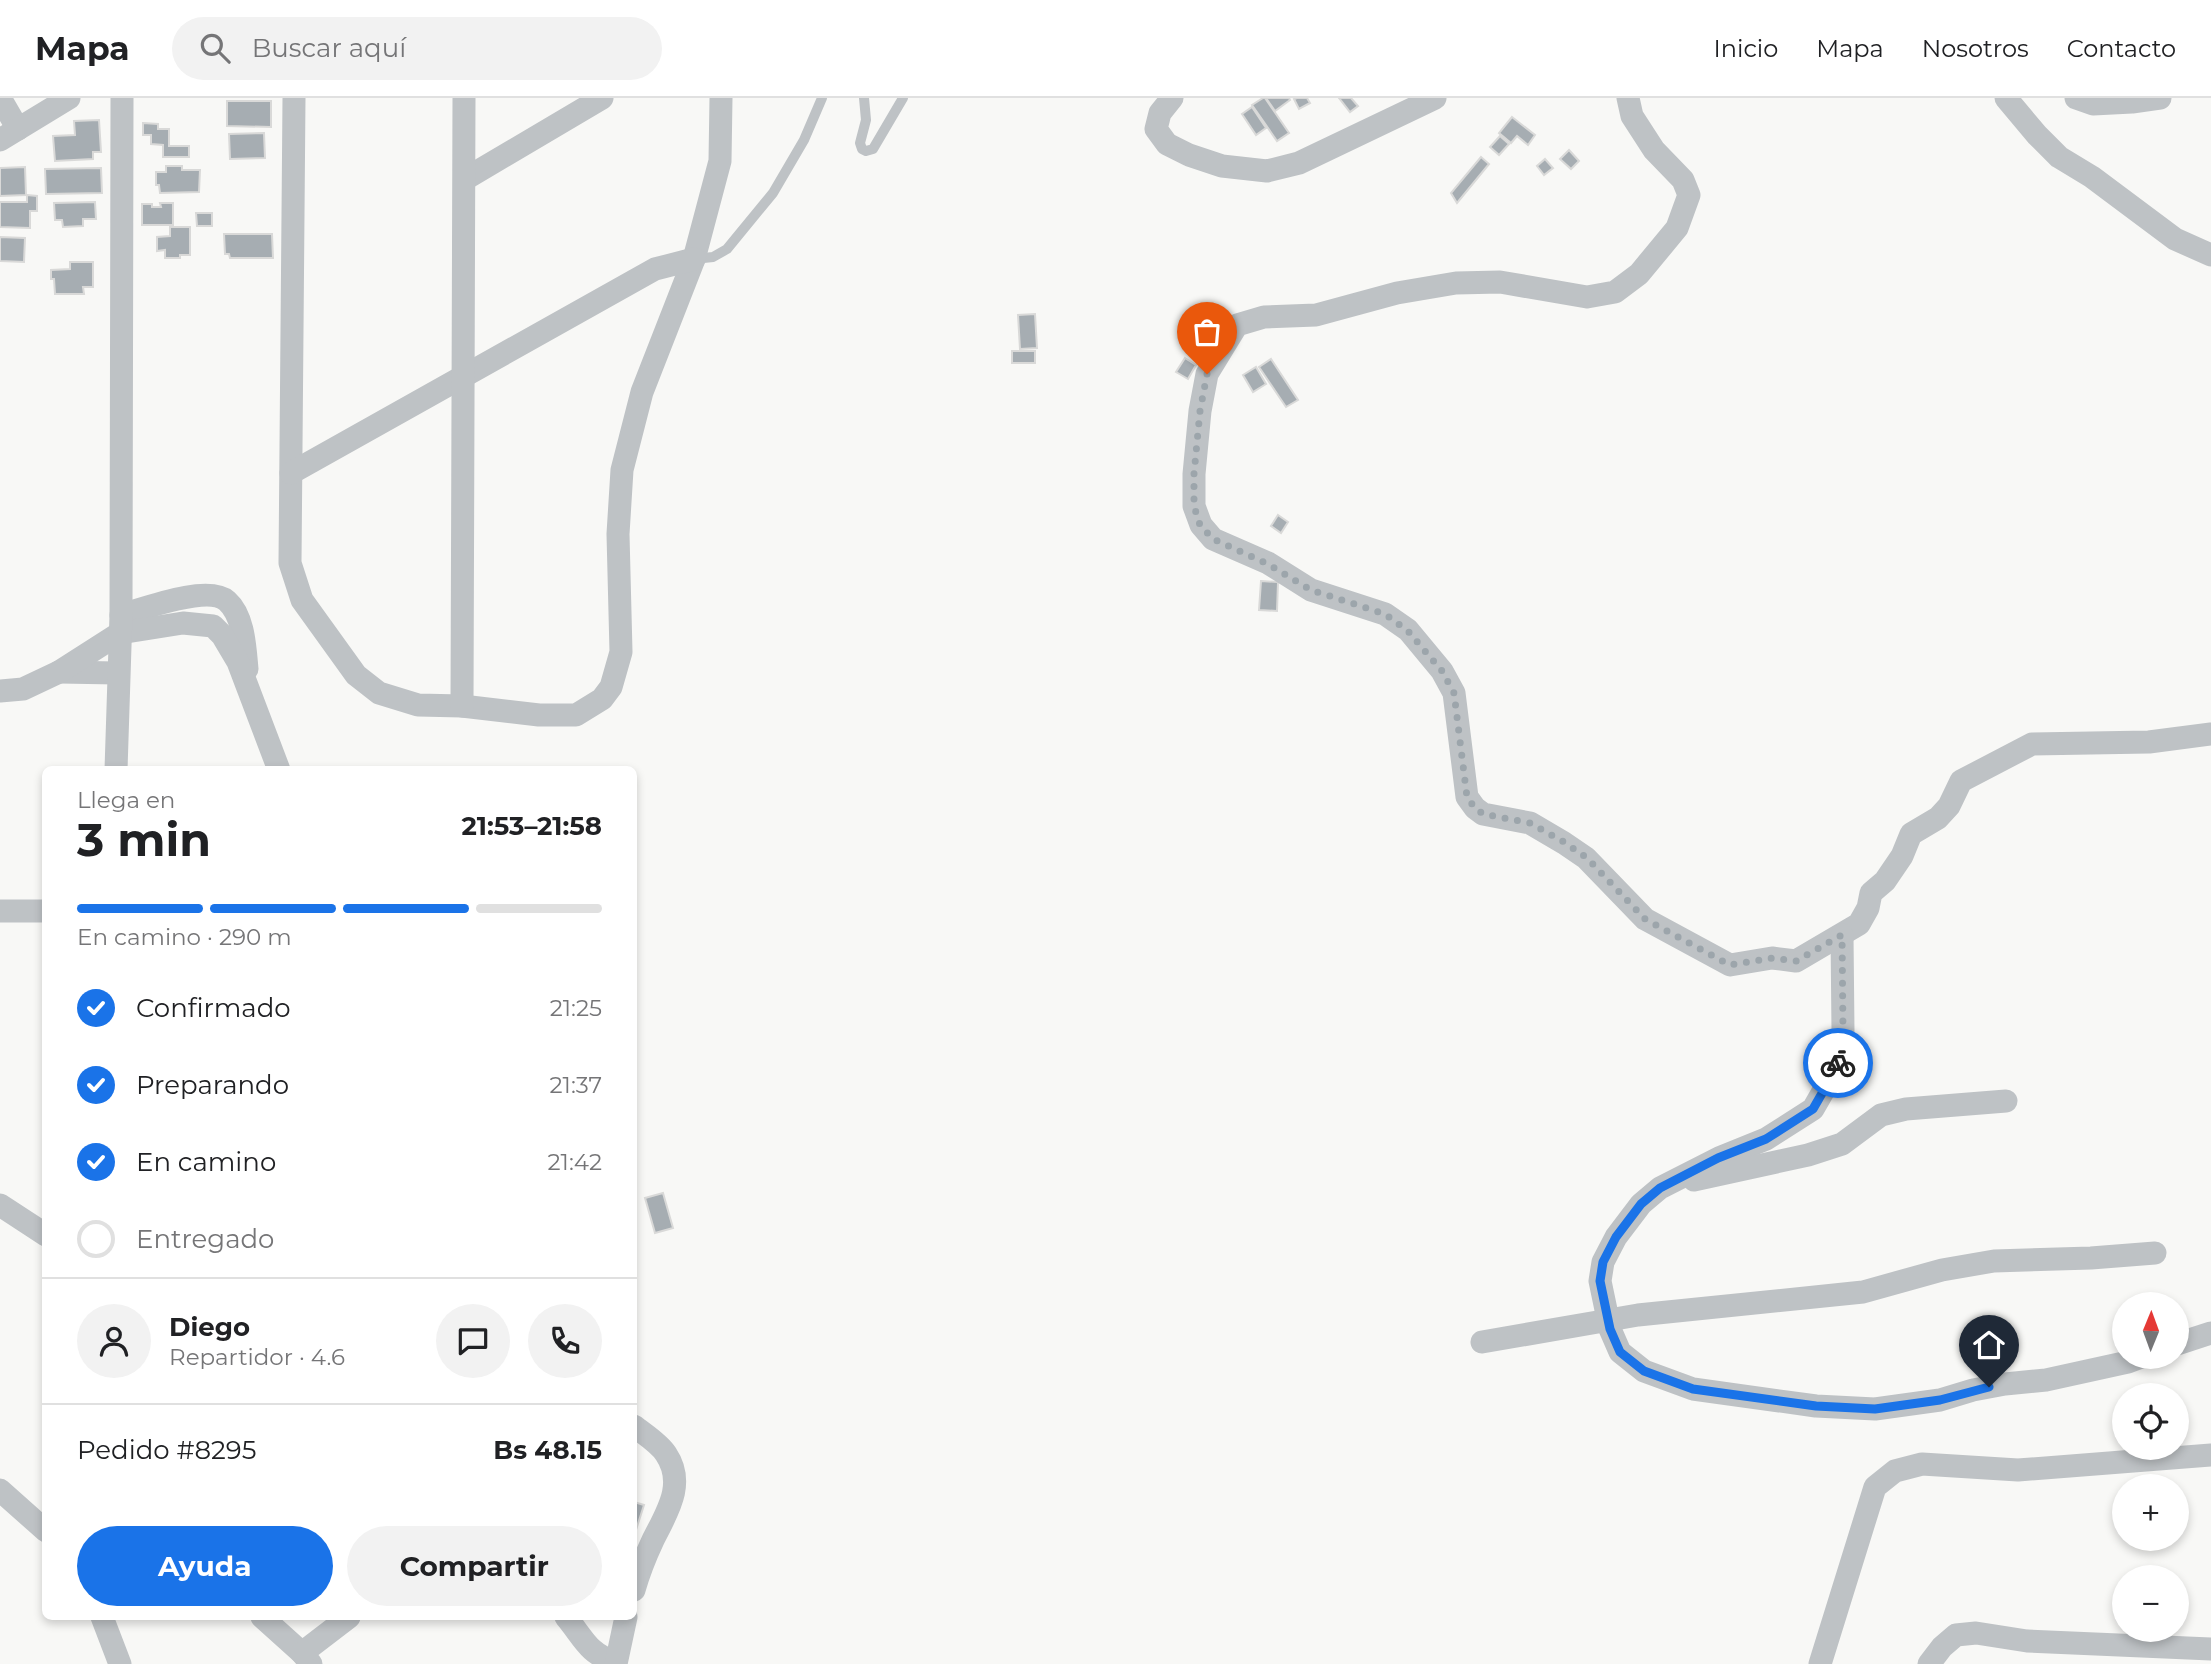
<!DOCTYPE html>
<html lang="es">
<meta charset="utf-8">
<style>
:root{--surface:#fff;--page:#f2f2f2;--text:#202124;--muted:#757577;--line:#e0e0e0;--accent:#1a73e8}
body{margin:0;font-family:Montserrat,sans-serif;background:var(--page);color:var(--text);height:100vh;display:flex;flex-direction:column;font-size:26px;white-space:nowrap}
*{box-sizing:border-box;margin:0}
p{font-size:23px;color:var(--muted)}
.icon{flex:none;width:38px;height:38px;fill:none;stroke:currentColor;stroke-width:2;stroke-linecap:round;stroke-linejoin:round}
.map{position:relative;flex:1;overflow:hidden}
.sheet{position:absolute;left:42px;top:668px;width:595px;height:854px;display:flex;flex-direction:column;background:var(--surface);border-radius:10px;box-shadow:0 4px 10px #0003}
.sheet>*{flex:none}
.needle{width:46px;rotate:1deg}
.tools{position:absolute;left:2112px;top:1194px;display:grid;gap:14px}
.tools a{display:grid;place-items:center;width:77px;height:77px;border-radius:50%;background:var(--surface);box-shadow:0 4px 10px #0003;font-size:35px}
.pin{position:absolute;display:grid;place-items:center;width:60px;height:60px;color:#fff;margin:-72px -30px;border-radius:50% 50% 50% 0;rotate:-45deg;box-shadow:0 0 7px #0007}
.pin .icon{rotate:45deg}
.courier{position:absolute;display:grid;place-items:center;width:70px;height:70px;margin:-35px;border:5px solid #1a73e8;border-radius:50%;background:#fff;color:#222;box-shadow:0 2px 9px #0007}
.overview em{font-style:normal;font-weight:700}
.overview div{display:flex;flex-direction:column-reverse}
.overview{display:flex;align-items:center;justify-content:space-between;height:119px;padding:0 35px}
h1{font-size:46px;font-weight:700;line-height:52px}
.bar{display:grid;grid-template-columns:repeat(4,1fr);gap:10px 7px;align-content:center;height:84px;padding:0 35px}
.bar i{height:9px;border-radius:5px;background:var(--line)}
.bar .on{background:var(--accent)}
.bar p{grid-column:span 4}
.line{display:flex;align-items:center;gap:18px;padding:0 35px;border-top:2px solid var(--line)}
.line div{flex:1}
.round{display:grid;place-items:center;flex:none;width:74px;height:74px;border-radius:37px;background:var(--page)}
ol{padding:0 35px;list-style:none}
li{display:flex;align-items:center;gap:21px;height:77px}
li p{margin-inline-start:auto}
li .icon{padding:7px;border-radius:50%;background:var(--accent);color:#fff;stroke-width:4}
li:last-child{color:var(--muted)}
li i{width:38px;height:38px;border:4px solid var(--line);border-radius:50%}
.primary-button{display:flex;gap:14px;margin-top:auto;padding:14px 35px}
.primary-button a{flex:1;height:80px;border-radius:42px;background:var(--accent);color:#fff;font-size:28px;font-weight:700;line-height:80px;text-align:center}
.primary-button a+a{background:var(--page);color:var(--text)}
header{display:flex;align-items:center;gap:42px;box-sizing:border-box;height:98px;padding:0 35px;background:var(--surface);border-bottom:2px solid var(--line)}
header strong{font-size:33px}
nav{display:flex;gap:38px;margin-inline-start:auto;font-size:24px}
.search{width:490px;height:63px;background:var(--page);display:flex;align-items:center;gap:18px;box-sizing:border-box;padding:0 24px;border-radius:38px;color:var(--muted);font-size:26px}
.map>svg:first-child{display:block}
.building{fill:#a6adb2;stroke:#d9d9d8;stroke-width:2}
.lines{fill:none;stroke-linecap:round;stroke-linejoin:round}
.lane{stroke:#bec2c5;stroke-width:10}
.street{stroke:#bec2c5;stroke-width:23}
.done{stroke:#9ca5ab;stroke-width:7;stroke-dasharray:0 12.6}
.route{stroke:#1a73e8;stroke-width:9}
</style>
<header>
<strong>Mapa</strong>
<div class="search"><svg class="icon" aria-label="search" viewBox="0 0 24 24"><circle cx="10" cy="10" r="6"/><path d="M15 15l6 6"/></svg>Buscar aquí</div>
<nav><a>Inicio</a><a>Mapa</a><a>Nosotros</a><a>Contacto</a></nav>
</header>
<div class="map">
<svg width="2211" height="1566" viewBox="0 0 2211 1566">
<rect width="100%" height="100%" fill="#f8f8f6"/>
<g class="building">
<polygon points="1263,0 1265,0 1289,35 1277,43 1252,7"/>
<polygon points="1266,0 1289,0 1290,2 1275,13"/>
<polygon points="1297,0 1307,0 1310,5 1299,11 1294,1"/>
<polygon points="1339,0 1351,0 1358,8 1350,14"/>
<polygon points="227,3 271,3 271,29 227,28"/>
<polygon points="1252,9 1266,30 1256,37 1242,16"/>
<polygon points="1512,19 1535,37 1528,47 1517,38 1511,45 1499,35"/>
<polygon points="99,22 101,54 93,54 93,61 55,63 53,38 75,37 74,23"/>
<polygon points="143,25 158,26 158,31 169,31 169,48 189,48 189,59 163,59 163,47 151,46 151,37 143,37"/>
<polygon points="264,35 265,60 230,61 229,36"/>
<polygon points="1500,38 1509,46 1499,57 1490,49"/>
<polygon points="1569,52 1579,63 1571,71 1560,61"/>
<polygon points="1481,59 1489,66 1457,105 1451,95"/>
<polygon points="1545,61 1553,70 1544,77 1537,68"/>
<polygon points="166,68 182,68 182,72 200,72 199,94 160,95 159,87 156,87 156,74 166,74"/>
<polygon points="25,69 26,97 0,98 0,70"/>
<polygon points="101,70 102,95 46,96 45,71"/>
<polygon points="27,97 37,98 37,113 30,113 30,130 0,129 0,104 27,104"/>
<polygon points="95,104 96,121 83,121 83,128 63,129 62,122 55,122 54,105"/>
<polygon points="160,105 173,105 173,127 142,127 142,106 152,106 152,109 161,109"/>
<polygon points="196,115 212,115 212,128 197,128"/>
<polygon points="170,129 190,129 190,157 180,157 180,160 165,160 165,152 157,153 157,139 170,138"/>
<polygon points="224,136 272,136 273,160 230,160 229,156 225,156"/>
<polygon points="0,139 25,140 24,164 0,163"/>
<polygon points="70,164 93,164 93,189 83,189 84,196 55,196 54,181 51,181 51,172 70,171"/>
<polygon points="1035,216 1037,250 1020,251 1018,217"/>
<rect x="1012" y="253" width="23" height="12"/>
<polygon points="1185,260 1196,267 1188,281 1176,274"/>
<polygon points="1271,261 1298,302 1286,309 1259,269"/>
<polygon points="1256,269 1266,286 1253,294 1243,277"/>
<polygon points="1278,417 1288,424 1281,435 1271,428"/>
<polygon points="1261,483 1278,484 1277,513 1259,512"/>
<polygon points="663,1095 673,1130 655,1135 645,1100"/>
<polygon points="634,1404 644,1407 635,1435 634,1435"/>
</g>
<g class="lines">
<g class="lane">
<polyline points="864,0 866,22 860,45 862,51 866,53 873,51 903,0"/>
<polyline points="694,161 713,159 727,151 773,95 804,42 822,0"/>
</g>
<g class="street">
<polyline points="0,0 18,31"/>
<polyline points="294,0 290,465 302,502 356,577 379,595 418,607 462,608 539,617 576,617 602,601 611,589 621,554 618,436 622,372 642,294 694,161 720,63 721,0"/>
<polyline points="1172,0 1160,15 1156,31 1167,46 1189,57 1222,68 1267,73 1299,65 1435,0"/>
<polyline points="1628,0 1632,18 1654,52 1683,82 1689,97 1677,130 1639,176 1615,194 1587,199 1500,184 1456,185 1397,195 1316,217 1264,219 1237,227 1207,276 1200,313 1194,376 1194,408 1201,427 1213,441 1268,465 1311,492 1385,516 1408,532 1442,573 1454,595 1467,699 1475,710 1483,716 1530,725 1564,745 1586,760 1645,821 1730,867 1772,860 1796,863 1859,826 1868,810 1871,795 1885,783 1902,758 1911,736 1938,720 1949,708 1961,683 2032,646 2149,644 2211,636"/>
<polyline points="2006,0 2037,37 2059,59 2092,79 2175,141 2211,157"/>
<polyline points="2076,0 2093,6 2132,4 2160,0"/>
<polyline points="0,42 69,0"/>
<polyline points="465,81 602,0"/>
<polyline points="291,375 655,171 694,161"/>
<path d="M121 517C143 511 208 486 227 503 244 518 245 550 247 571"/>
<polyline points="59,574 117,575"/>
<polyline points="0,593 23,591 59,574 120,535 183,525 213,528 222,537 238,564 279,672"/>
<polyline points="462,608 464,0"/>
<polyline points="116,672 121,517 122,0"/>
<polyline points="0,813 46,813"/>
<polyline points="1842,837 1843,933 1836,971 1813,1011 1766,1041 1719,1060 1660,1090 1641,1106 1616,1139 1603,1164 1600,1183 1610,1231 1620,1254 1644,1273 1693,1291 1816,1308 1875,1311 1940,1302 1973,1292 2005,1286 2046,1282 2128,1264 2144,1258"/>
<polyline points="1694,1082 1808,1057 1842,1046 1881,1017 1906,1011 2006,1003"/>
<polyline points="0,1107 46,1137"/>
<polyline points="1482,1244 1638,1217 1863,1194 1942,1172 1994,1163 2091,1160 2155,1155"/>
<polyline points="2177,1246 2211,1235"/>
<path d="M634 1328C644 1336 659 1345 666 1356 686 1386 667 1414 653 1442 645 1459 639 1474 634 1492"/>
<polyline points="0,1392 46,1433"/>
<polyline points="102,1519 120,1566"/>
<polyline points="262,1519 302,1555 311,1566"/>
<path d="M566 1519C583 1539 588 1556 615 1564"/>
<polyline points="302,1555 349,1519"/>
<polyline points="616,1566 626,1519"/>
<polyline points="1820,1566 1875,1389 1895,1373 1922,1366 2018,1372 2211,1357"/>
<polyline points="1929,1566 1942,1549 1956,1537 1976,1535 2027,1543 2211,1551"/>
</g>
</g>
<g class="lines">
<polyline class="done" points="1207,276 1200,313 1194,376 1194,408 1200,427 1213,441 1268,466 1311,492 1385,516 1408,533 1442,573 1454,595 1467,699 1475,710 1483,716 1530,725 1564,744 1587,760 1645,821 1730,867 1772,860 1796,863 1842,837 1843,933 1838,965"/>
<polyline class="route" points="1838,965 1836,971 1813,1011 1766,1041 1718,1060 1660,1090 1641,1106 1616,1139 1603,1164 1600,1183 1610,1231 1620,1254 1644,1273 1693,1291 1816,1308 1875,1311 1940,1302 1989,1289"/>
</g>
</svg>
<div class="tools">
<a><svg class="needle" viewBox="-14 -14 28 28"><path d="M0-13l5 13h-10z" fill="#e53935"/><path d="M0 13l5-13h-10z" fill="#757577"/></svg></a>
<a><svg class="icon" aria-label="locate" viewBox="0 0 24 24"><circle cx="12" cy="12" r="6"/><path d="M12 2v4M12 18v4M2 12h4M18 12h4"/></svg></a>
<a>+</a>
<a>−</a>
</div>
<div class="pin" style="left:1207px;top:276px;background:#ea580c"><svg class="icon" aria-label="bag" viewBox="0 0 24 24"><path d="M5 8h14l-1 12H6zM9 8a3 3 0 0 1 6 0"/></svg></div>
<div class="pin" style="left:1989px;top:1289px;background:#1f2937"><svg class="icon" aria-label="home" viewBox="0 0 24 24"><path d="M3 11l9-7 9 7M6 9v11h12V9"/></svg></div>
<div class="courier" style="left:1838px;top:965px"><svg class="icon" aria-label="bike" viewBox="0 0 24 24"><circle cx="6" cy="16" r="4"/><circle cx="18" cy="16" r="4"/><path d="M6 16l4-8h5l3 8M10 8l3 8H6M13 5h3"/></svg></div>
<section class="sheet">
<div class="overview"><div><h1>3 min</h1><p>Llega en</p></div><em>21:53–21:58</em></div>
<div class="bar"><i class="on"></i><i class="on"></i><i class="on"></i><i></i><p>En camino · 290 m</p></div>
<ol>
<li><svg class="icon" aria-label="check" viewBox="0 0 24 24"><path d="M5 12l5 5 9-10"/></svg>Confirmado<p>21:25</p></li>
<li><svg class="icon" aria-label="check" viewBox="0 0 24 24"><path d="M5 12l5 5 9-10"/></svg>Preparando<p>21:37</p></li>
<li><svg class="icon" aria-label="check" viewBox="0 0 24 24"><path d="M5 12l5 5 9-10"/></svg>En camino<p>21:42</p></li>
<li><i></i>Entregado</li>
</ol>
<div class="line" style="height:126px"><a class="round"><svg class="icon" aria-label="person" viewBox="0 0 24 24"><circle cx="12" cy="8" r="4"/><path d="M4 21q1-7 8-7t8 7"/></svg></a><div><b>Diego</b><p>Repartidor · 4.6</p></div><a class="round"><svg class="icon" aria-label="chat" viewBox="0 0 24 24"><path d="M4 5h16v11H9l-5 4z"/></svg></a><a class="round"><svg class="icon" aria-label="phone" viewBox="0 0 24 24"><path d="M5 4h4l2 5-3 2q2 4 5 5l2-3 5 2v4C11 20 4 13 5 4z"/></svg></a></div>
<div class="line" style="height:91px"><div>Pedido #8295</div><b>Bs 48.15</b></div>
<div class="primary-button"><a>Ayuda</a><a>Compartir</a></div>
</section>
</div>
